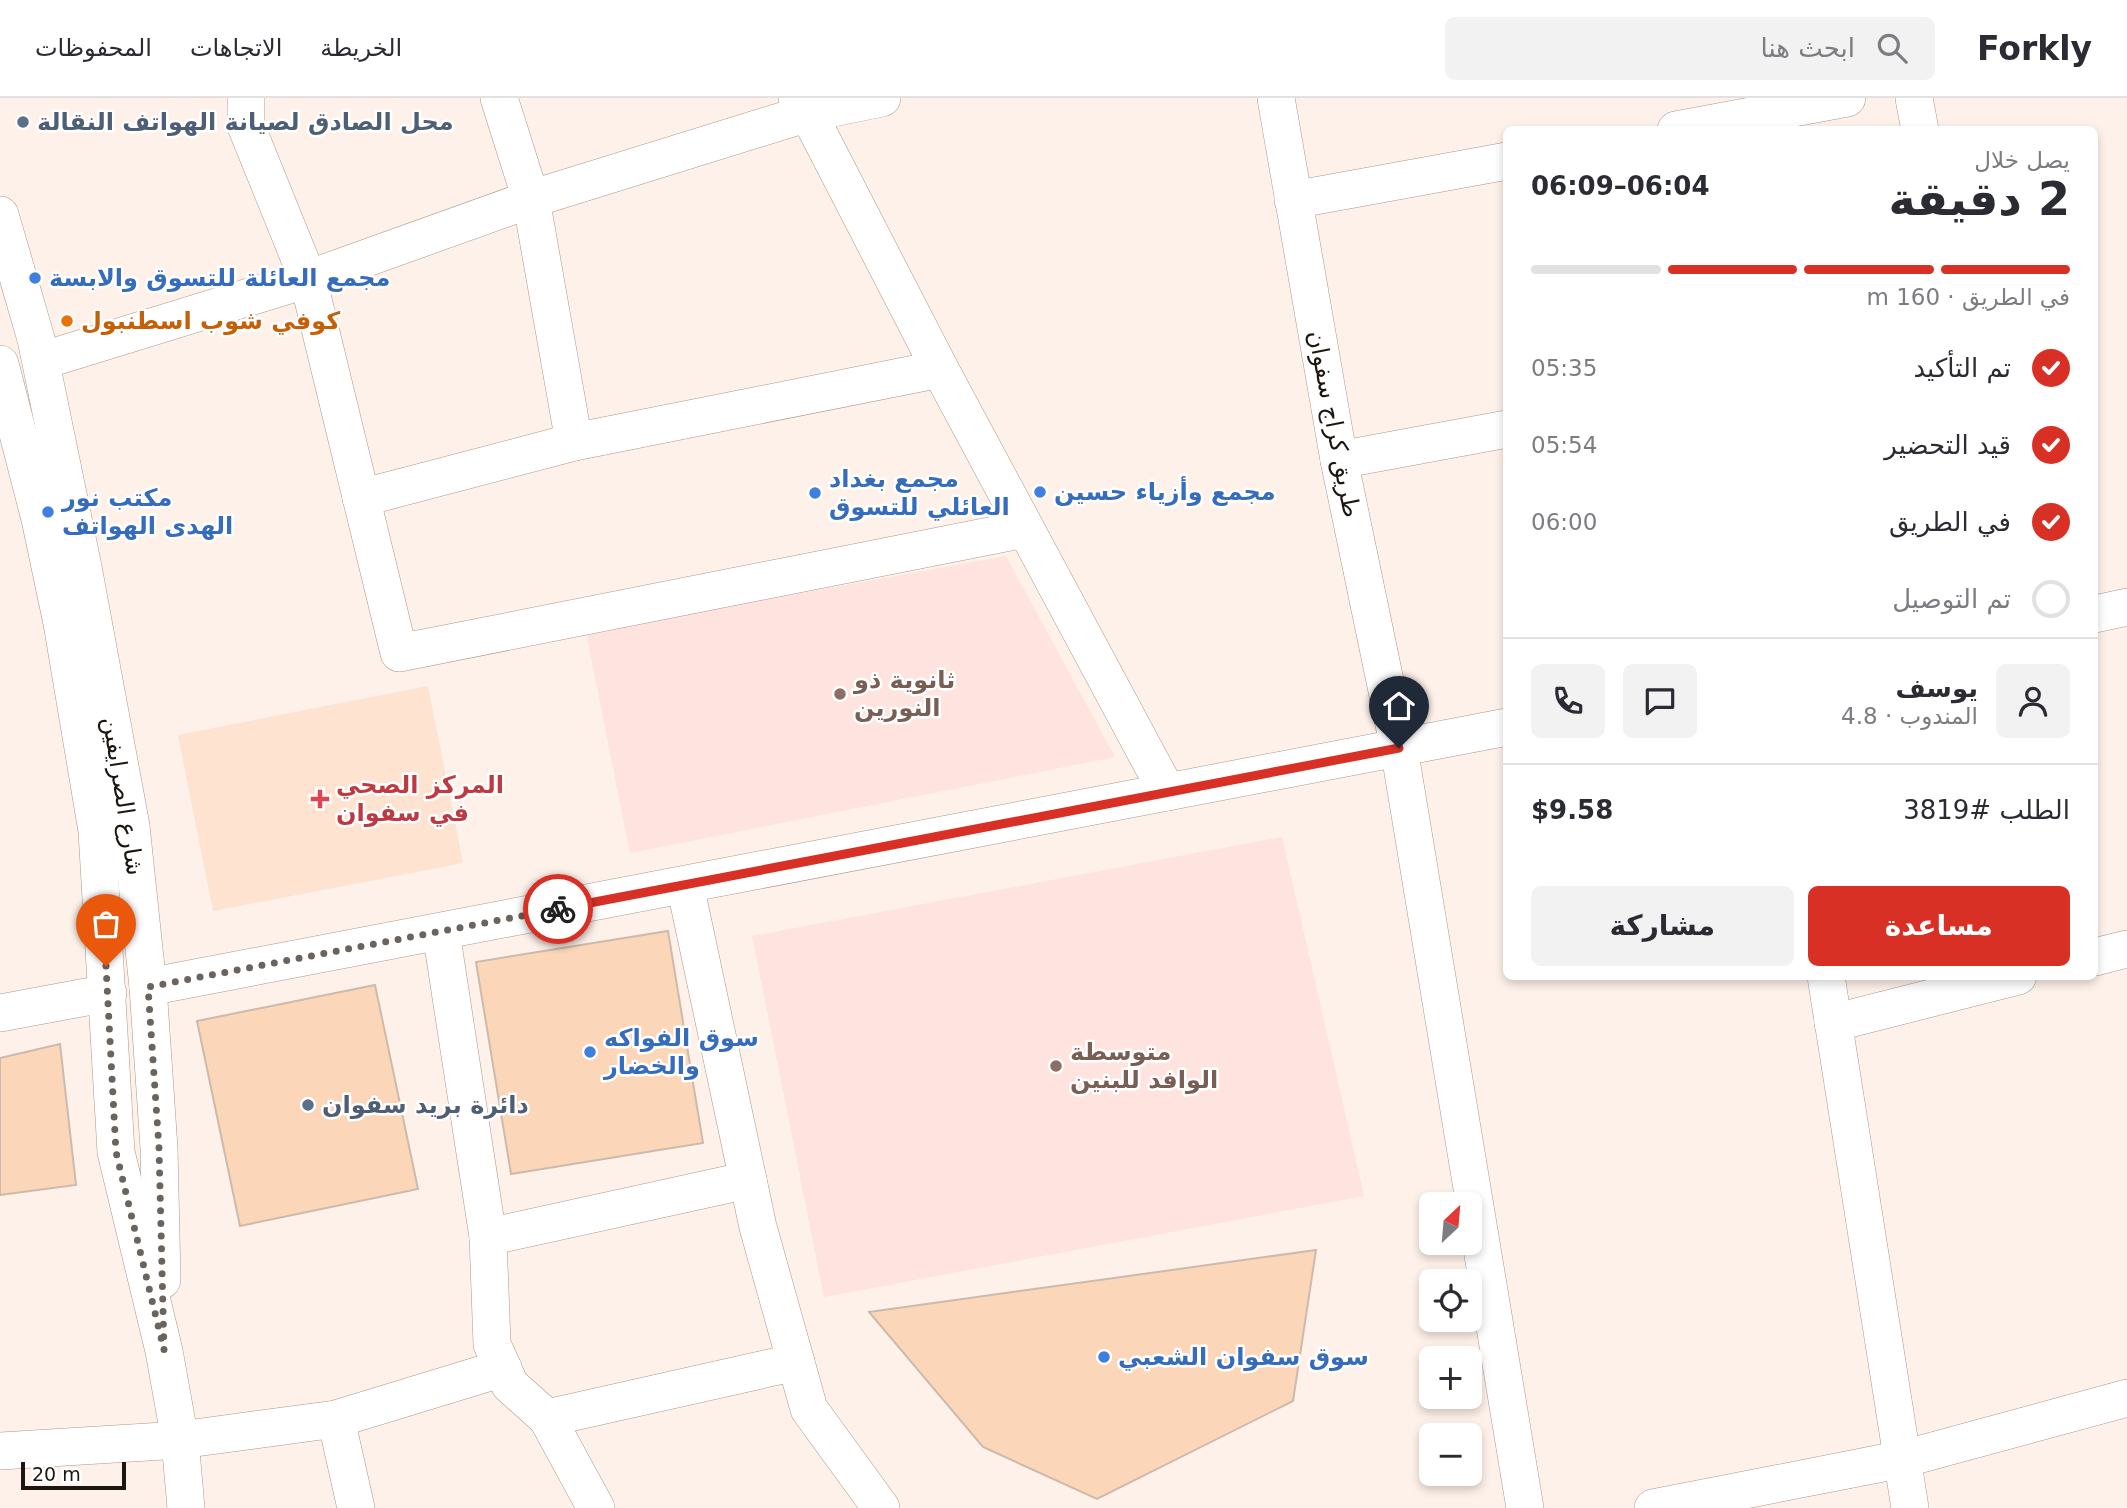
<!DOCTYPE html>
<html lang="ar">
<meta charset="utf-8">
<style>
:root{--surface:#fff;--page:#f2f2f3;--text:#2b2b33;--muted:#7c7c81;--line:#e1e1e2;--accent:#d93025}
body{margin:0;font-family:"DejaVu Sans","Noto Naskh Arabic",sans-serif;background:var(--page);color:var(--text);direction:rtl;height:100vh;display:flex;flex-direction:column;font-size:26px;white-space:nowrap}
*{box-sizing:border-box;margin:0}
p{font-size:23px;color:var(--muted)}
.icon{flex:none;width:38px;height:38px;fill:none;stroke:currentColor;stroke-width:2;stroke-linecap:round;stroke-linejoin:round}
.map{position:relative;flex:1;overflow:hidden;direction:ltr}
.sheet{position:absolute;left:1503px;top:28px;width:595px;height:854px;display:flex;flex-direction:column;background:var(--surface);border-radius:10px;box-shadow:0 4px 10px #0003;direction:rtl}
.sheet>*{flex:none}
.needle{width:46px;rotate:26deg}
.fabs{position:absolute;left:1419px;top:1094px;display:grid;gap:14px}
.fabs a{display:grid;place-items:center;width:63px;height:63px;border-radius:10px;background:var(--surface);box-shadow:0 4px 10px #0003;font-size:35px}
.scale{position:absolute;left:21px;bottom:18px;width:105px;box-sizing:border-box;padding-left:7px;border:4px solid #1c1611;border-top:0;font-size:19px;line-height:24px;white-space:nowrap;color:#1c1611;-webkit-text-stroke:5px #fff;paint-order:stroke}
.pin{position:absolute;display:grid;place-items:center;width:60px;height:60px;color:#fff;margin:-72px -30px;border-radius:50% 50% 50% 0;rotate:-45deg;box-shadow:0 0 7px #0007}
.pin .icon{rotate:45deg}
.courier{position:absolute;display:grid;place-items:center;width:70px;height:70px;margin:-35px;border:5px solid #d93025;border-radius:50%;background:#fff;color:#222;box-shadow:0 2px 9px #0007}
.head em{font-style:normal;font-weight:600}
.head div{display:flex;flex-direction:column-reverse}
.head{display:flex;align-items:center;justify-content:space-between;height:119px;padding:0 28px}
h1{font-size:46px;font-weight:600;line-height:52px}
.bar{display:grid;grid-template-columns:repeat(4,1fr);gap:10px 7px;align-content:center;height:84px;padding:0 28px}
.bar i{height:9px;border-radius:5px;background:var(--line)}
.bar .on{background:var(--accent)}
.bar p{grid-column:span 4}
.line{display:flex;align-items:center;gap:18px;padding:0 28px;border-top:2px solid var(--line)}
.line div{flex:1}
.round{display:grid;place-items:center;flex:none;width:74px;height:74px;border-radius:10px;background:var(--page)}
ol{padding:0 28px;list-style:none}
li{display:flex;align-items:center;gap:21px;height:77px}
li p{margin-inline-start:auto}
li .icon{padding:7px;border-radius:50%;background:var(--accent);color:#fff;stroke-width:4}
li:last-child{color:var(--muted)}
li i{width:38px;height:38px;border:4px solid var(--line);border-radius:50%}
.cta{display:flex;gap:14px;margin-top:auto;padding:14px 28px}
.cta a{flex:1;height:80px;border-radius:10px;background:var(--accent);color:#fff;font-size:28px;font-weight:600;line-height:80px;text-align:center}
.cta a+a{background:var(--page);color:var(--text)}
header{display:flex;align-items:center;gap:42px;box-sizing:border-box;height:98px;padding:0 35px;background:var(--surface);border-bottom:2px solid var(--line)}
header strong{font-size:33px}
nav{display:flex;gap:38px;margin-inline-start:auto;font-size:24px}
.search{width:490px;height:63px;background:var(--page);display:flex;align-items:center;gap:18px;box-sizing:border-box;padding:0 24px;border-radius:10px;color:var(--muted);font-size:26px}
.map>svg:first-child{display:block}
.built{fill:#fde3d0}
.education{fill:#fee3df}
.building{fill:#fbd6b9;stroke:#cdbaac;stroke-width:2}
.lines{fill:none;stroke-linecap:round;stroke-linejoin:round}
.minor-casing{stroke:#aa988a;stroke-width:38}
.minor{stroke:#fff;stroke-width:37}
.done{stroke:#6b635d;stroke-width:7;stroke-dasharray:0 12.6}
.route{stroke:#d93025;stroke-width:9}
.service-dot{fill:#5c6f8a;stroke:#fff;stroke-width:2.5}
.shop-dot{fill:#3f7fe0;stroke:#fff;stroke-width:2.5}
.food-dot{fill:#e8710a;stroke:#fff;stroke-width:2.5}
.education-dot{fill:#8d6e63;stroke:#fff;stroke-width:2.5}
.health-dot{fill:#e0444e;stroke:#fff;stroke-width:2.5}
.labels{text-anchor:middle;stroke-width:5;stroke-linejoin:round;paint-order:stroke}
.service-label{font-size:24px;font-weight:bold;fill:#4e5e75;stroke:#fff;text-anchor:start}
.shop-label{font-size:24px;font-weight:bold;fill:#366cbe;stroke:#fff;text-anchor:start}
.food-label{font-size:24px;font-weight:bold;fill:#c56008;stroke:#fff;text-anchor:start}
.street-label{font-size:24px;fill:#1c1611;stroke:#fff}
.education-label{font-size:24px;font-weight:bold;fill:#785e54;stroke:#fff;text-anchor:start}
.health-label{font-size:24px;font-weight:bold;fill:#be3a42;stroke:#fff;text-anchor:start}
</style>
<header>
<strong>Forkly</strong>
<div class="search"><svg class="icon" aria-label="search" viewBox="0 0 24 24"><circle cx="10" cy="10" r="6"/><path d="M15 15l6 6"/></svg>ابحث هنا</div>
<nav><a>الخريطة</a><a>الاتجاهات</a><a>المحفوظات</a></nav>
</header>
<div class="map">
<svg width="2127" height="1410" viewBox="0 0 2127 1410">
<rect width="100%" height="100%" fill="#fdf1e9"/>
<polygon class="built" points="428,588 463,765 213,813 178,637"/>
<g class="education">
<polygon points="1006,458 1115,659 630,755 586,534"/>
<polygon points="1282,739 1364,1098 824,1199 752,838"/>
</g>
<g class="building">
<polygon points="668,833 703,1045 511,1076 476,864"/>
<polygon points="375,887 418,1091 240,1128 197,923"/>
<polygon points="60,946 76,1087 0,1097 0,960"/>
<polygon points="1316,1152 1293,1303 1097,1401 983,1349 869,1214"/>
</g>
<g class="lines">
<defs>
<g id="minor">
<polyline points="246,0 246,28 308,181 399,555 1025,431"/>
<polyline points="499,0 531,101 574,344"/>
<polyline points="797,0 808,15 940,271 1167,694"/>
<polyline points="1276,0 1339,362 1399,650 1525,1410"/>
<polyline points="1914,0 1920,32"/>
<polyline points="1676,32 1847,0"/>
<polyline points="1293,102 1507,63"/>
<polyline points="0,117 36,241 83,469 131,728 148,889 159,1050 162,1182"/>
<polyline points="41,263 308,181 531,101 808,15 882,0"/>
<polyline points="0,266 40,421 62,525 97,733 116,1054 164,1253 180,1342 186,1410"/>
<polyline points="1339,362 1507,331"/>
<polyline points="361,400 574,344 940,271"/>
<polyline points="2095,516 2127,509"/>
<polyline points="685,787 758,1129 809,1311 881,1410"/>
<polyline points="441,834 488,1139 492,1246 510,1287 547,1320 596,1410"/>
<polyline points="2095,859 2127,851"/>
<polyline points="1826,878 1910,1410"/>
<polyline points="148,889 1507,629"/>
<polyline points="0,915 108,895"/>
<polyline points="1833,925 2018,878"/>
<polyline points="488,1139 748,1082"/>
<polyline points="547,1320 796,1264"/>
<polyline points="336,1321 356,1410"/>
<polyline points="0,1353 180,1342 336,1321 503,1270"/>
<polyline points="1653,1410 1903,1361 2127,1300"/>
</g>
</defs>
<use href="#minor" class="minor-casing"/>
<use href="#minor" class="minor"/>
</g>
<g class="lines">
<polyline class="done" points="106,868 116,1054 164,1252 159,1050 148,889 558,811"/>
<polyline class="route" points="558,811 1399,650"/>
</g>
<g class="service-dot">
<circle cx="23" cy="24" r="7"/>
<circle cx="308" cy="1007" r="7"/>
</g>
<g class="shop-dot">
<circle cx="35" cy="180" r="7"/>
<circle cx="1040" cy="394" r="7"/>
<circle cx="815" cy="395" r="7"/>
<circle cx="48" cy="414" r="7"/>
<circle cx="590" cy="954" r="7"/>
<circle cx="1104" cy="1259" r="7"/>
</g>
<circle class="food-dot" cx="67" cy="223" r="7"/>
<g class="education-dot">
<circle cx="840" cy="596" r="7"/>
<circle cx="1056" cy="968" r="7"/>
</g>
<path class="health-dot" d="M316.5 690.5h7v7h7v7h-7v7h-7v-7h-7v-7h7z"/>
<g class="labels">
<g class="service-label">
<text x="37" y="32">محل الصادق لصيانة الهواتف النقالة</text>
<text x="322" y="1015">دائرة بريد سفوان</text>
</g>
<g class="shop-label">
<text x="49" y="188">مجمع العائلة للتسوق والابسة</text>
<text x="829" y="389">مجمع بغداد<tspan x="829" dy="28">العائلي للتسوق</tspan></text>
<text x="1054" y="402">مجمع وأزياء حسين</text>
<text x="62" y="408">مكتب نور<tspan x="62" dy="28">الهدى الهواتف</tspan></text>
<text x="604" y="948">سوق الفواكه<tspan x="604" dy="28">والخضار</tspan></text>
<text x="1118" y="1267">سوق سفوان الشعبي</text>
</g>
<g class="food-label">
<text x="81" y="231">كوفي شوب اسطنبول</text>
</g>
<g class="street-label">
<text transform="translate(1334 326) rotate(79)" y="8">طريق كراج سفوان</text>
<text transform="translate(123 698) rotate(81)" y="8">شارع الصرايفين</text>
</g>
<g class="education-label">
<text x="854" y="590">ثانوية ذو<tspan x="854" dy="28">النورين</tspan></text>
<text x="1070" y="962">متوسطة<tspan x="1070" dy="28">الوافد للبنين</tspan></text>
</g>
<g class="health-label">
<text x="336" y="695">المركز الصحي<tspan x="336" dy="28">في سفوان</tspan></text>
</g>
</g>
</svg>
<div class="fabs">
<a><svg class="needle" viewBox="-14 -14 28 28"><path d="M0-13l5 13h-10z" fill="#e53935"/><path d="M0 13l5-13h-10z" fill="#7c7c81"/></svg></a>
<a><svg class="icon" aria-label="locate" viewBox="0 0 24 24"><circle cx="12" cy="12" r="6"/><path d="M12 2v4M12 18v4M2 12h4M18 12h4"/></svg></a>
<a>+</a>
<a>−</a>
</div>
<div class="scale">20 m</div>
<div class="pin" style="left:106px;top:868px;background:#ea580c"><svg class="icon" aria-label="bag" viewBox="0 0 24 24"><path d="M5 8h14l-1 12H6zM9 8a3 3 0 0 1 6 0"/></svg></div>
<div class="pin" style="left:1399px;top:650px;background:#1f2937"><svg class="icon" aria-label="home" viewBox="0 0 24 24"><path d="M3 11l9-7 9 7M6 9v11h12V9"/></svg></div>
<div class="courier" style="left:558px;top:811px"><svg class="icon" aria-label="bike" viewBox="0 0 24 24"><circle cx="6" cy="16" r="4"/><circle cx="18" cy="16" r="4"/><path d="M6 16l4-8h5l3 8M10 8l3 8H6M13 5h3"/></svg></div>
<section class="sheet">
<div class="head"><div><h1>2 دقيقة</h1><p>يصل خلال</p></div><em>06:04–06:09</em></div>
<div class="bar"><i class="on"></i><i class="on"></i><i class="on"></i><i></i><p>في الطريق · 160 m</p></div>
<ol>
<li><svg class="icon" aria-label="check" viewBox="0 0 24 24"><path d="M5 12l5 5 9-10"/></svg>تم التأكيد<p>05:35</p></li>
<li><svg class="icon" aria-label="check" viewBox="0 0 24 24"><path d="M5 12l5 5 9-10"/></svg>قيد التحضير<p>05:54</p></li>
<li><svg class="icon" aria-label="check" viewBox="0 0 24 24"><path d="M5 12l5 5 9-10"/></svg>في الطريق<p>06:00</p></li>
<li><i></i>تم التوصيل</li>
</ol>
<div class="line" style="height:126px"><a class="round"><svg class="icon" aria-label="person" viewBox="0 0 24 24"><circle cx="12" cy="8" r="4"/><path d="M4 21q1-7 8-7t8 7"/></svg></a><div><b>يوسف</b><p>المندوب · 4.8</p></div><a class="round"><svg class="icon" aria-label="chat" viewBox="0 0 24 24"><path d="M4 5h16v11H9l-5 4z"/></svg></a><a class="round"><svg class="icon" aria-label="phone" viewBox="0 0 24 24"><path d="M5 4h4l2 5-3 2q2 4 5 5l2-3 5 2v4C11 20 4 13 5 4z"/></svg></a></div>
<div class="line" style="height:91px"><div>الطلب #3819</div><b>$9.58</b></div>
<div class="cta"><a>مساعدة</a><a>مشاركة</a></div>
</section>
</div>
